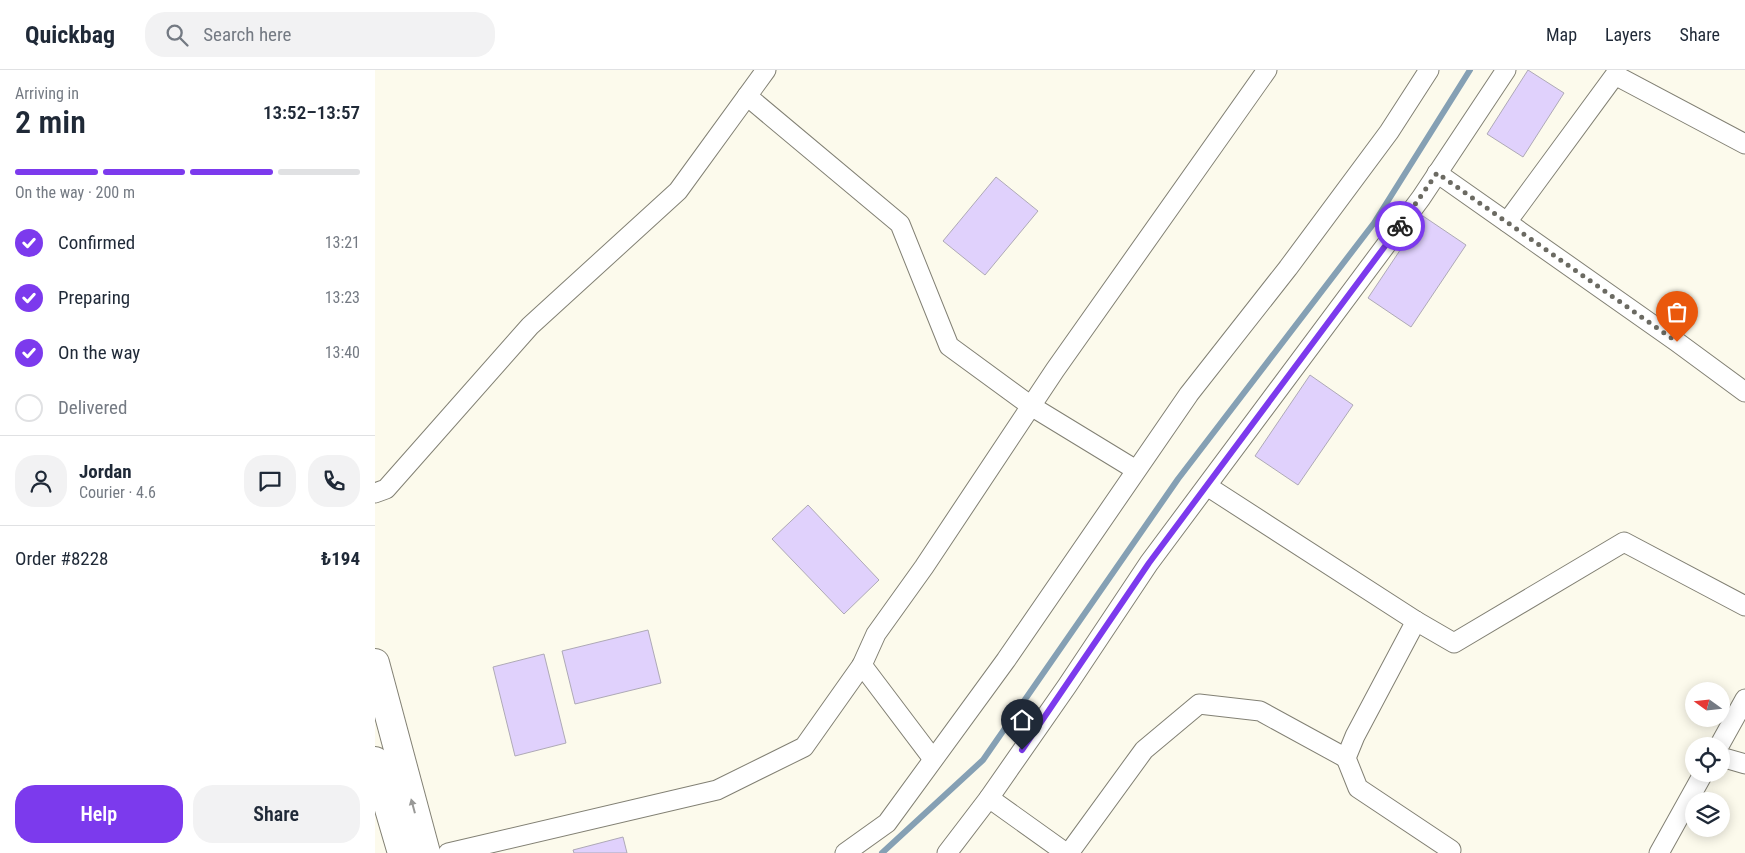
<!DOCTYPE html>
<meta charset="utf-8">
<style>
:root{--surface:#fff;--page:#f2f2f3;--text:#1f2937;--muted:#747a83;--line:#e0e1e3;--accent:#7c3aed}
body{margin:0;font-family:"Roboto Condensed",sans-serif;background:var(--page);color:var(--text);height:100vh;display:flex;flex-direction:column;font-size:19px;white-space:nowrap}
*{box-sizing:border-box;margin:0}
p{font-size:16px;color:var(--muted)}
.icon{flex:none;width:28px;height:28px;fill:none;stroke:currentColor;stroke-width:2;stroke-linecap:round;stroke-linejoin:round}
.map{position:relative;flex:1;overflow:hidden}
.panel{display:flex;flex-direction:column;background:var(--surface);width:375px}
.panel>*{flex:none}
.needle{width:32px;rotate:285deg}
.buttons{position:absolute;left:1310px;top:612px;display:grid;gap:10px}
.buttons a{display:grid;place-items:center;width:45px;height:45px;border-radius:50%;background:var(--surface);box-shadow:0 2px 12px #0003;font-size:25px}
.pin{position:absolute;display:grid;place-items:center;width:42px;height:42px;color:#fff;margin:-51px -21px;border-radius:50% 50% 50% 0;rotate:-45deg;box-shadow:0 0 5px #0007}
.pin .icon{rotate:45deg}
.courier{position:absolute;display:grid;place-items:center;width:50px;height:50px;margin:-25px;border:4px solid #7c3aed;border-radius:50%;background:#fff;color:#222;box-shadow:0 1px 6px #0007}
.overview em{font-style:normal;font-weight:600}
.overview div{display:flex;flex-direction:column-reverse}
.overview{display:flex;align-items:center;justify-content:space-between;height:85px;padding:0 15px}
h1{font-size:32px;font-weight:600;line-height:38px}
.bar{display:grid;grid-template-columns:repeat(4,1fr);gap:8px 5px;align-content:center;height:60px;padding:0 15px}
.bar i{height:6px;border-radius:4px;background:var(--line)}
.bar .selected{background:var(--accent)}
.bar p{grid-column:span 4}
.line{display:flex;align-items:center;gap:12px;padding:0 15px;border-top:1px solid var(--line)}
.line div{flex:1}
.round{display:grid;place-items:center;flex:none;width:52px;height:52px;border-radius:20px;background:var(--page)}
ol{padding:0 15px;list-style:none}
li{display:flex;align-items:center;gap:15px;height:55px}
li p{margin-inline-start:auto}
li .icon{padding:5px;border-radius:50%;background:var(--accent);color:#fff;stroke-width:4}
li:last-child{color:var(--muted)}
li i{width:28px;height:28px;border:2px solid var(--line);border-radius:50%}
.button{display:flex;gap:10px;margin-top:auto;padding:10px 15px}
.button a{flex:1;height:58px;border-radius:20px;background:var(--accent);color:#fff;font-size:20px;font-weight:600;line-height:58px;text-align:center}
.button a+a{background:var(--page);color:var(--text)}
header{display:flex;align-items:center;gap:30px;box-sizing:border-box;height:70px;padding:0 25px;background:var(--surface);border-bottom:1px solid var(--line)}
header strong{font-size:24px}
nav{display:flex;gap:28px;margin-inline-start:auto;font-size:18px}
.search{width:350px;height:45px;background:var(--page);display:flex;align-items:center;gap:12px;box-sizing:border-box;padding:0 18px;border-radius:20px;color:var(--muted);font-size:19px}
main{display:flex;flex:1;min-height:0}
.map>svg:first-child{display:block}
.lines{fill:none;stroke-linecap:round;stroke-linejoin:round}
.stream{stroke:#85a0b4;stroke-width:6}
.building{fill:#e0d1fc;stroke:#aea9b6}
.minor-casing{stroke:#828074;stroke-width:21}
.secondary-casing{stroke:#828074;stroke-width:30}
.minor{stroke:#fff;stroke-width:19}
.secondary{stroke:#fff;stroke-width:28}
.oneway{fill:#999997}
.done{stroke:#6b6a62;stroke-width:5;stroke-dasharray:0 9}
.route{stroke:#7c3aed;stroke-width:6}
</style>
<header>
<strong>Quickbag</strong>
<div class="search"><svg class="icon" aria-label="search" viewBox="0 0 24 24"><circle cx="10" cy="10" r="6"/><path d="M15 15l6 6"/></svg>Search here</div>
<nav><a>Map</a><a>Layers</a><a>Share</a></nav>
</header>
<main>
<section class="panel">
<div class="overview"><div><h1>2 min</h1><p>Arriving in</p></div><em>13:52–13:57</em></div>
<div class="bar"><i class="selected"></i><i class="selected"></i><i class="selected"></i><i></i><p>On the way · 200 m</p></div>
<ol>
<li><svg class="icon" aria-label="check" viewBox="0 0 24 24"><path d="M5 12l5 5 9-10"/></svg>Confirmed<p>13:21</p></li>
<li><svg class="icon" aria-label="check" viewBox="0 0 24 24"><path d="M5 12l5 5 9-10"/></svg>Preparing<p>13:23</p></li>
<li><svg class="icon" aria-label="check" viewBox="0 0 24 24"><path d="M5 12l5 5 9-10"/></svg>On the way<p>13:40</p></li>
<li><i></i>Delivered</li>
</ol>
<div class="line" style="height:90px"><a class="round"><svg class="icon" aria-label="person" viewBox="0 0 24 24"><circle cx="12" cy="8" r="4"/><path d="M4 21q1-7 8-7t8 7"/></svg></a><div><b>Jordan</b><p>Courier · 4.6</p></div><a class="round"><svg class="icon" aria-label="chat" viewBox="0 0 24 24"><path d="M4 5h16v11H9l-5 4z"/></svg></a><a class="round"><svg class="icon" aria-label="phone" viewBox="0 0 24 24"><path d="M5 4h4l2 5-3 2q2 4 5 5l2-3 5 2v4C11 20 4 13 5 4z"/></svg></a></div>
<div class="line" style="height:65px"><div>Order #8228</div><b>₺194</b></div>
<div class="button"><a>Help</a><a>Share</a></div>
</section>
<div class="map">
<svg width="1370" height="783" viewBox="0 0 1370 783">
<rect width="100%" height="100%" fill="#fcfaec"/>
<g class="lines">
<polyline class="stream" points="507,783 608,690 803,409 999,153 1095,0"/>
</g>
<g class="building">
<polygon points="1153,0 1189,23 1148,87 1112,64"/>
<polygon points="621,107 663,141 610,205 568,171"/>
<polygon points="1048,146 1091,175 1036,257 993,228"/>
<polygon points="935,305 978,335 923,415 880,386"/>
<polygon points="433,435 504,510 469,544 397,469"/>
<polygon points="273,560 286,613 200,634 187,581"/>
<polygon points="169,584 191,673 140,686 118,597"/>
<polygon points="248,767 252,783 199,783 198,780"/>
</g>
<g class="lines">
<defs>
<g id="minor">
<polyline points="372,26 525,154 574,276 656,336 761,400"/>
<polyline points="1062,103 1302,272 1370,322"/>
<polyline points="1132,152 1240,5 1370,74"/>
<polyline points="832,416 1041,551 1079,573 1249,472 1370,536"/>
<polyline points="0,423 11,419 155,256 303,121 391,0"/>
<polyline points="1041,551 980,666 971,688 983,718 1076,780 1075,783"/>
<polyline points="487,595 558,689"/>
<polyline points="1344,676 1370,629"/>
<polyline points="1346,687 1370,694"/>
<polyline points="614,728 691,783"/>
<polyline points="73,783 342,720 429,677 487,595 501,564 549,497 680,300 892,0"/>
<polyline points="470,783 512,753 631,590 814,324 913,198 1014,62 1054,0"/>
<polyline points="572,783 614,728 692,616 774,493 1046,128 1131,0"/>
<polyline points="694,783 769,680 824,634 885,641 971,688"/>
<polyline points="1284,783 1328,704"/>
</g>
<g id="secondary">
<polyline points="0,593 51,783"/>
<polyline points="0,691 27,783"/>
</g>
</defs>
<use href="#minor" class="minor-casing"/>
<use href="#secondary" class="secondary-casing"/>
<use href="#minor" class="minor"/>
<use href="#secondary" class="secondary"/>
</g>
<defs><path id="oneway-solid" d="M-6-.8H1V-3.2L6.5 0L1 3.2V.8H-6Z" transform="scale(1.25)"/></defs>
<use class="oneway" href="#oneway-solid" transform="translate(38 736) rotate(-105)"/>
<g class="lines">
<polyline class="done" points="1025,156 1062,103 1302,272"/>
<polyline class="route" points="647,680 774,493 1025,156"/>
</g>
</svg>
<div class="buttons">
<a><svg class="needle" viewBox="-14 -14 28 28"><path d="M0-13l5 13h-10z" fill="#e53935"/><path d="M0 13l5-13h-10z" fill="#747a83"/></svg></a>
<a><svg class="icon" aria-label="locate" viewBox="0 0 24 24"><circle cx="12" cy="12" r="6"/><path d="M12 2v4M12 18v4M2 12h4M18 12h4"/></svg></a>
<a><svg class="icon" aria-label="layers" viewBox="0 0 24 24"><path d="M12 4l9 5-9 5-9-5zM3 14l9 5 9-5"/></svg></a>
</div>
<div class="pin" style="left:1302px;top:272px;background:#ea580c"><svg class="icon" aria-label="bag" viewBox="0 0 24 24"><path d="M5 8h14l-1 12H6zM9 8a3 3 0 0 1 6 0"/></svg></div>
<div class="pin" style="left:647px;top:680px;background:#1f2937"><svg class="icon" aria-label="home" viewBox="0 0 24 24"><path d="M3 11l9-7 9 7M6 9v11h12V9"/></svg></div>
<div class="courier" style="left:1025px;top:156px"><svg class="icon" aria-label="bike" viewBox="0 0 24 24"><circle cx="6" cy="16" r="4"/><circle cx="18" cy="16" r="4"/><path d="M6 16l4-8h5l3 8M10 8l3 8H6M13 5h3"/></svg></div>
</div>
</main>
